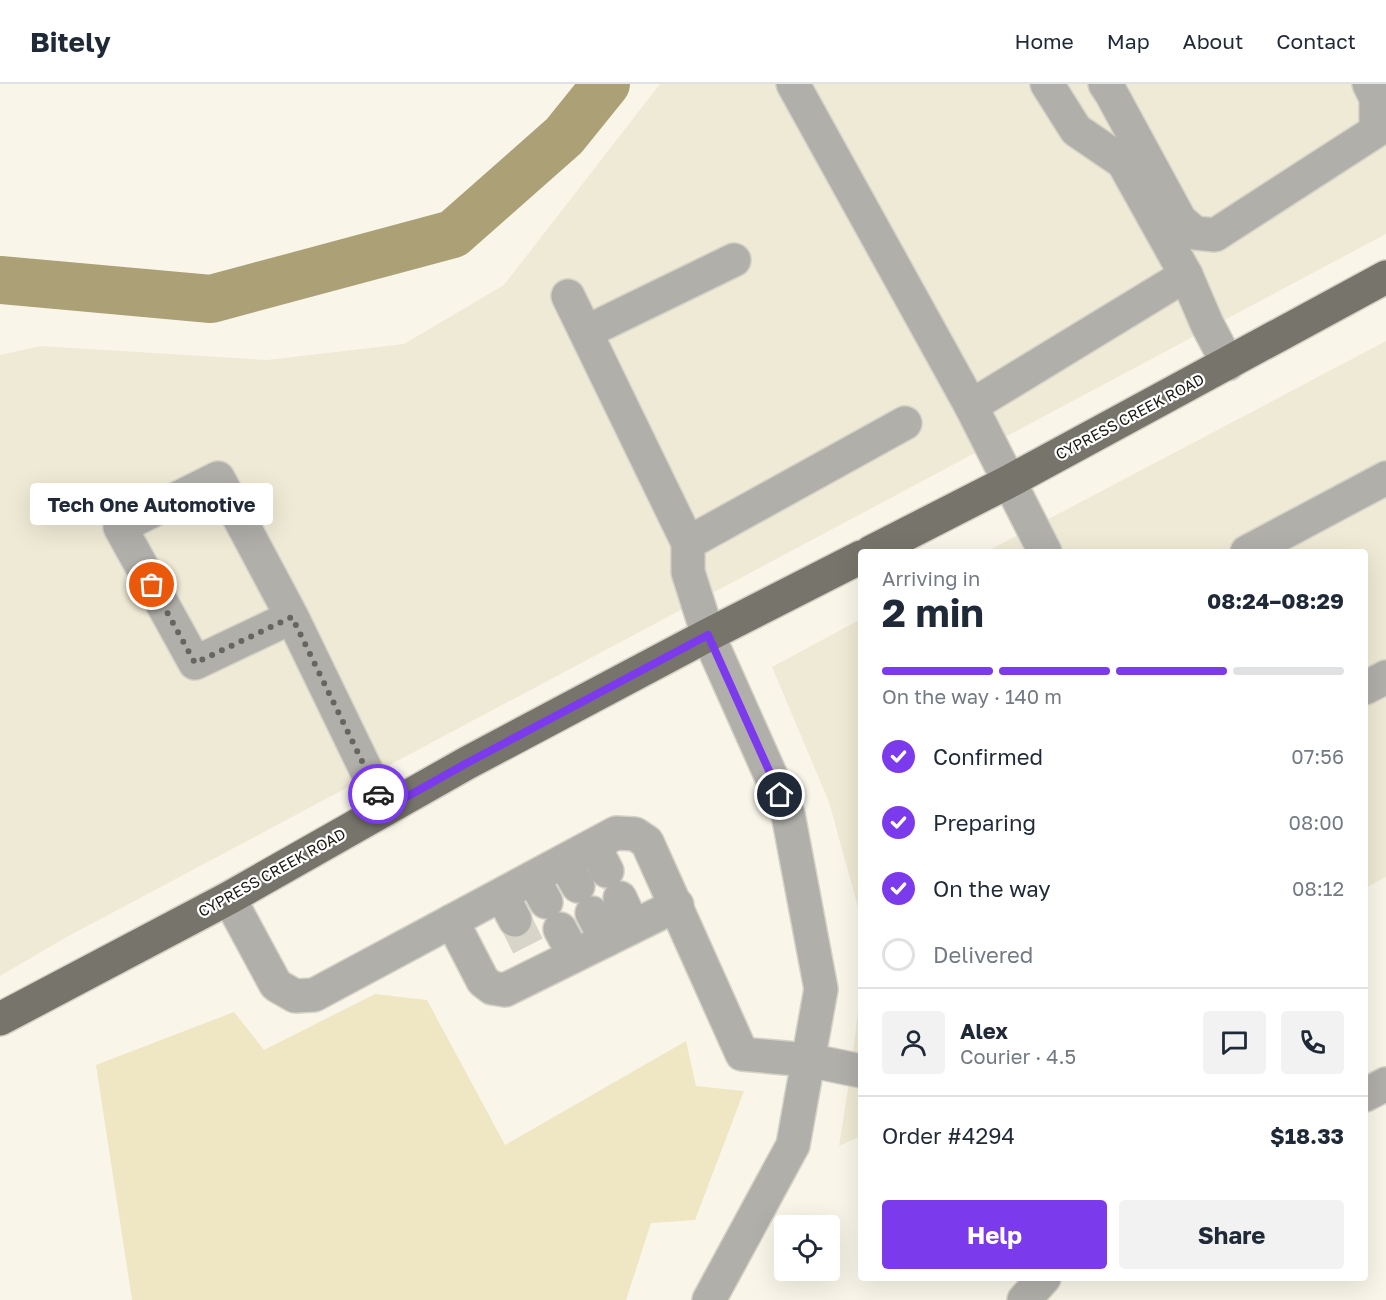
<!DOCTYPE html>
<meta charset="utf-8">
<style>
:root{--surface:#fff;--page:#f2f2f3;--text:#1f2937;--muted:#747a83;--line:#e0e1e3;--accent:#7c3aed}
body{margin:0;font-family:"Golos Text",sans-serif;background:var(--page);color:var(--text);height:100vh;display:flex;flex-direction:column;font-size:22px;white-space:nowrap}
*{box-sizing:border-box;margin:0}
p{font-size:20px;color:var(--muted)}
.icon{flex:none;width:33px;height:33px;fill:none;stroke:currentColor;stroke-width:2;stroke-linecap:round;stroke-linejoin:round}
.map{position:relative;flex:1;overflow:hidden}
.side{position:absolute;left:858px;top:465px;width:510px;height:732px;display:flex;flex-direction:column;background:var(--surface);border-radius:6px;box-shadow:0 6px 24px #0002}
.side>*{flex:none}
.fabs{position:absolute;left:774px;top:1131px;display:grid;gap:12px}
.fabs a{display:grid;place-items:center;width:66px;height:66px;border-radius:6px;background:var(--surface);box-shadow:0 6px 24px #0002;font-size:30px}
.pin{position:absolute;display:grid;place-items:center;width:51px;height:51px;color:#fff;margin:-26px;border:3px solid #fff;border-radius:50%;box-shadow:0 2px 6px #0007}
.courier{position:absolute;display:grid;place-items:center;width:60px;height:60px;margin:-30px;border:4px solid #7c3aed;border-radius:50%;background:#fff;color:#222;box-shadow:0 2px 8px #0007}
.bubble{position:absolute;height:42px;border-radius:6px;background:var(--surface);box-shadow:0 6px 24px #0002;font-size:20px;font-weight:700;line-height:42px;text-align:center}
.head em{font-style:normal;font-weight:700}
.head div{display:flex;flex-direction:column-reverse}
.head{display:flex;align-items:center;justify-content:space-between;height:102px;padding:0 24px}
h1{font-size:39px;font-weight:700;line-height:45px}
.bar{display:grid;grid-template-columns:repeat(4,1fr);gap:9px 6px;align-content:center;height:72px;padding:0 24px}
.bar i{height:8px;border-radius:4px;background:var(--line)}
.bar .selected{background:var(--accent)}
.bar p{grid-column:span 4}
.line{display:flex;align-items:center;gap:15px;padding:0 24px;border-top:2px solid var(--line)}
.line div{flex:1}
.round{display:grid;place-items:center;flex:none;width:63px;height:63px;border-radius:6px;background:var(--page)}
ol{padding:0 24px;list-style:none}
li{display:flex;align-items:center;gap:18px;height:66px}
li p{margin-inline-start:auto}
li .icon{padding:6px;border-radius:50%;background:var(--accent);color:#fff;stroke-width:4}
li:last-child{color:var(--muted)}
li i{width:33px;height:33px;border:3px solid var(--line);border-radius:50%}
.cta{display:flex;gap:12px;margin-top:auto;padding:12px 24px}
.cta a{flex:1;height:69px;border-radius:6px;background:var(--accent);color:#fff;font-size:24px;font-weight:700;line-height:69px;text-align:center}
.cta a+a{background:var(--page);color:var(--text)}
header{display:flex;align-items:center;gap:36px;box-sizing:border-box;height:84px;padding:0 30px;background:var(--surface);border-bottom:2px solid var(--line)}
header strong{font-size:28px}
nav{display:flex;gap:33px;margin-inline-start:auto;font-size:21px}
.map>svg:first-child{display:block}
.built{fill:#efead5}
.green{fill:#efe6c3}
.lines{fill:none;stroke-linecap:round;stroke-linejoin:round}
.river{stroke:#aca076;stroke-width:48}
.minor-tunnel{stroke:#d7d5c9;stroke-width:33;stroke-dasharray:33 16;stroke-linecap:butt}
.minor-casing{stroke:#d5d2c7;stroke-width:36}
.major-casing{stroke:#d5d2c7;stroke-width:36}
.minor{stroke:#b1afaa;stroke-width:33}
.major{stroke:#77756b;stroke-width:33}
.done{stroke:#67665e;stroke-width:6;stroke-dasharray:0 10.8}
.route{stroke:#7c3aed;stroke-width:8}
.labels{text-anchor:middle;stroke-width:4.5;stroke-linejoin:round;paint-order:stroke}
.street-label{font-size:15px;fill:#191813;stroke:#fff}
</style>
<header>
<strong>Bitely</strong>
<nav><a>Home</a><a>Map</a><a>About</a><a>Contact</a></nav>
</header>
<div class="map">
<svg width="1386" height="1216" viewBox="0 0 1386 1216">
<rect width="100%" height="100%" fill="#f9f6e9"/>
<g class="built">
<polygon points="660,0 1386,0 1386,150 65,854 0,892 0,271 40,262 267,276 404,260 504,201"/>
<polygon points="1386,257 1386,793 1365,804 1365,468 986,468"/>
<polygon points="861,535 861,834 829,718 772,583"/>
<polygon points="861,902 861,1052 839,1062 851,986"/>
</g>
<polygon class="green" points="375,910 427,916 505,1061 686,957 696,1002 744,1007 695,1136 651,1139 626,1216 132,1216 96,981 234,928 264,966"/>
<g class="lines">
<polyline class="river" points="0,196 211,215 453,150 564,52 606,0"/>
<polyline class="minor-tunnel" points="515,836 528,862"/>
<defs>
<g id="minor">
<polyline points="793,0 971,322"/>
<polyline points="1047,0 1076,46 1123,78 1186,191"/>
<polyline points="1105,0 1111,9 1180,136 1195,149 1215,151 1376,47 1376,14 1369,0"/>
<polyline points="568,212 688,459"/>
<polyline points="586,248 734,176"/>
<polyline points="1045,468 971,322 1186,191 1207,240 1228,280"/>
<polyline points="1247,468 1386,394"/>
<polyline points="292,533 195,579 120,443 218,394 292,533 385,725"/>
<polyline points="1365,604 1386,593"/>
<polyline points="594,762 607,787"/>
<polyline points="564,778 578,802"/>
<polyline points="533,794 546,818"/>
<polyline points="502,811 515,836"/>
<polyline points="229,814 276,901 295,912 314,911 616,749 635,750 647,758 742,970 808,976 861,987"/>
<polyline points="620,814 633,842"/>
<polyline points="592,829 606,856"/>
<polyline points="452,837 483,897 492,904 505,906 677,821"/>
<polyline points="560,845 574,871"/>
<polyline points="1365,1011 1386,1000"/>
<polyline points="709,1216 793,1061 821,905 788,730 708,551 688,488 688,459 905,339"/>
<polyline points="1024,1216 1044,1194"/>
</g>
<g id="major">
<polyline points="871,468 1008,398 1386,193"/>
<polyline points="0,935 229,814 467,679 708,551 861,473"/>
</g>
</defs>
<use href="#minor" class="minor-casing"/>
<use href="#major" class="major-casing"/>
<use href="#minor" class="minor"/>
<use href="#major" class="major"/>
</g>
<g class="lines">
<polyline class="done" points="152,501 195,579 292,533 378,710"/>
<polyline class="route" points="378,710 385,725 467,679 708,551 780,711"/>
</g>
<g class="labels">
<g class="street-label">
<text transform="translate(1130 333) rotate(-28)" y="5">CYPRESS CREEK ROAD</text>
<text transform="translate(272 789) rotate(-29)" y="5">CYPRESS CREEK ROAD</text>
</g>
</g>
</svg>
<div class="fabs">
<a><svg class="icon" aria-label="locate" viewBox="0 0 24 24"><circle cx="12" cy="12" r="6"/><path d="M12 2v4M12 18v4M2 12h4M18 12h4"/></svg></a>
</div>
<div class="pin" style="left:152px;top:501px;background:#ea580c"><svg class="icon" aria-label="bag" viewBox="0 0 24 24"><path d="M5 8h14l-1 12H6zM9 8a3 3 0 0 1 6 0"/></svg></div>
<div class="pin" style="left:780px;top:711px;background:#1f2937"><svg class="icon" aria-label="home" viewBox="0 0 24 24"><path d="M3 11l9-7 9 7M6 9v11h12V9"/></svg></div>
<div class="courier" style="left:378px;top:710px"><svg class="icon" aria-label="car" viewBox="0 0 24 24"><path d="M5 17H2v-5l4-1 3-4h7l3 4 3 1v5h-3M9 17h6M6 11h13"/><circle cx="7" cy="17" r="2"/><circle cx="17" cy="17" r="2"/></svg></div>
<div class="bubble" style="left:30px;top:399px;width:243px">Tech One Automotive</div>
<section class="side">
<div class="head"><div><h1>2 min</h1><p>Arriving in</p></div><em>08:24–08:29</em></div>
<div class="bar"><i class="selected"></i><i class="selected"></i><i class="selected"></i><i></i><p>On the way · 140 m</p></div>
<ol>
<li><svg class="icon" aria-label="check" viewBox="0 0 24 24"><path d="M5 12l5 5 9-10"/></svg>Confirmed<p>07:56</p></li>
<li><svg class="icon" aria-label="check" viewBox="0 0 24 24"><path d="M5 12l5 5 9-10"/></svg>Preparing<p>08:00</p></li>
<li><svg class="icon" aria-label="check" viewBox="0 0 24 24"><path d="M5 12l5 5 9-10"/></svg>On the way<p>08:12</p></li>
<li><i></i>Delivered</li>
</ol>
<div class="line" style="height:108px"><a class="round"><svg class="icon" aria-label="person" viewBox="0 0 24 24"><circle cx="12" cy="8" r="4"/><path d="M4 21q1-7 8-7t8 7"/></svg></a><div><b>Alex</b><p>Courier · 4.5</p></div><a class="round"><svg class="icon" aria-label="chat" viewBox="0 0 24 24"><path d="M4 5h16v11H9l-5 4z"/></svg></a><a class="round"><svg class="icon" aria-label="phone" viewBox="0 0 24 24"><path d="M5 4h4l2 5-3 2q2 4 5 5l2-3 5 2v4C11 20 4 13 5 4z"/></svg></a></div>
<div class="line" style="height:78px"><div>Order #4294</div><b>$18.33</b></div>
<div class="cta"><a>Help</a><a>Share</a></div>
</section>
</div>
